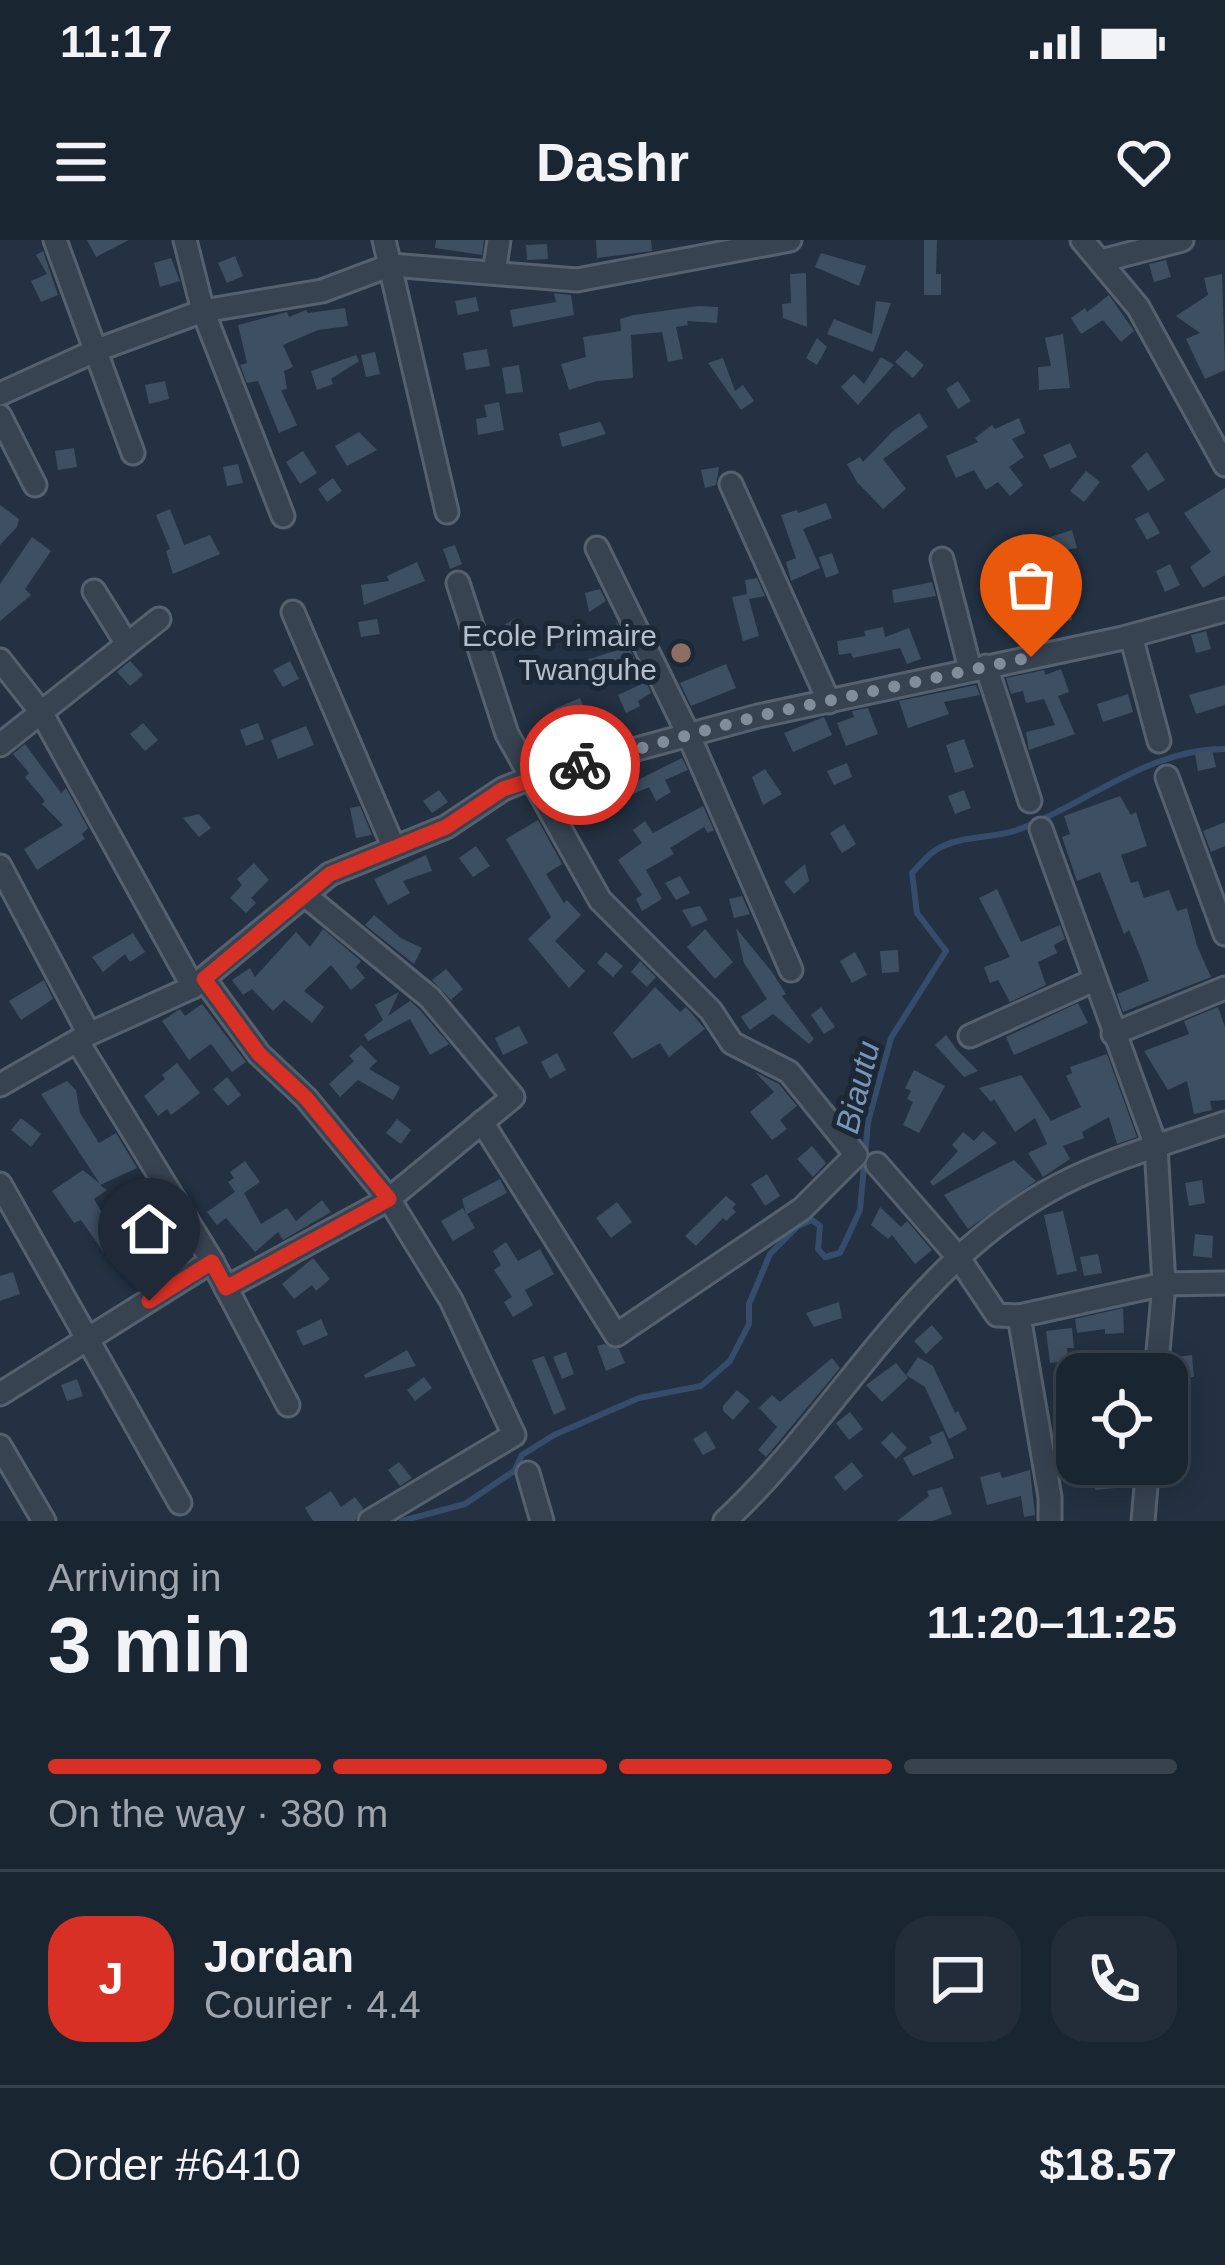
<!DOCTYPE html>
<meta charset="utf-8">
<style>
:root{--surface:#1a2532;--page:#232d3a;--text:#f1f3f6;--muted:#9fa5ac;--line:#38424d;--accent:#d93025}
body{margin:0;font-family:Arial,sans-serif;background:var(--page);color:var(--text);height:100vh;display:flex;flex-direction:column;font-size:45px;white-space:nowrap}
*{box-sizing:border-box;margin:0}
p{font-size:39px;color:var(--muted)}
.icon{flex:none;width:66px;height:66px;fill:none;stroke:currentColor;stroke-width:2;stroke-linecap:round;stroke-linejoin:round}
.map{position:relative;height:1281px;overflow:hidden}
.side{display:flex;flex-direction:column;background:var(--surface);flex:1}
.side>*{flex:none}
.fabs{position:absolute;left:1056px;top:1113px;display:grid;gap:24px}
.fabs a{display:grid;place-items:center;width:132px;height:132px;border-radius:24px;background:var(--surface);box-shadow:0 6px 30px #0003,0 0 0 3px var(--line);font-size:60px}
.pin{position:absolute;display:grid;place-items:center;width:102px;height:102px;color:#fff;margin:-123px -51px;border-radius:50% 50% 50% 0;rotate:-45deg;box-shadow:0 0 12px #0007}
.pin .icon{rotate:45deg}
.courier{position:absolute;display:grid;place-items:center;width:120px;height:120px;margin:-60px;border:9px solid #d93025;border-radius:50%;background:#fff;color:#222;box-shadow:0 3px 15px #0007}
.head em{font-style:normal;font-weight:700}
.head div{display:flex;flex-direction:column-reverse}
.head{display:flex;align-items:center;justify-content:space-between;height:204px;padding:0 48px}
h1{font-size:78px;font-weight:700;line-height:90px}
.bar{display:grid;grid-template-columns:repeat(4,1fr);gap:18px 12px;align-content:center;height:144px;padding:0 48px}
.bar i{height:15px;border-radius:9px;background:var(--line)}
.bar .active{background:var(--accent)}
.bar p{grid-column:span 4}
.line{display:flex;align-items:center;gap:30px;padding:0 48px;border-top:3px solid var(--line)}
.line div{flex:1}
.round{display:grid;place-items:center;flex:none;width:126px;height:126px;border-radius:36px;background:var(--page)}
.status{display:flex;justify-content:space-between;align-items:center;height:84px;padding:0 60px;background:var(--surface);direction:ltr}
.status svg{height:33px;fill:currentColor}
header{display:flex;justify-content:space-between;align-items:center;height:156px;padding:0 48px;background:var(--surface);font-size:54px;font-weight:700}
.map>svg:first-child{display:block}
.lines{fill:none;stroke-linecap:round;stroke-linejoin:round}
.stream{stroke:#364c6a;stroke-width:6}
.building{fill:#3f4f62}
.minor-casing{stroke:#56616f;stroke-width:27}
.minor{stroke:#384352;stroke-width:21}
.done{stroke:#828d9c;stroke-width:12;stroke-dasharray:0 21.6}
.route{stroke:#d93025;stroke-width:15}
.education-dot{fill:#8d6e63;stroke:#1d2837;stroke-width:4.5}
.labels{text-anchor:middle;stroke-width:10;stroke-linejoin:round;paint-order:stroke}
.poi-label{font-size:30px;fill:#b5becc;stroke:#1d2837;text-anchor:end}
.water-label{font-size:33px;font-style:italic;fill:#7a94b6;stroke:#1d2837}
</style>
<div class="status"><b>11:17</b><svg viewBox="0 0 49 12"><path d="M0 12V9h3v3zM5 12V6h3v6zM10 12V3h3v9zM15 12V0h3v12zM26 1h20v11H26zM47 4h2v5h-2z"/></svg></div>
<header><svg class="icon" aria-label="menu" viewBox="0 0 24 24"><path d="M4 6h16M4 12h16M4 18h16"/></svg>Dashr<svg class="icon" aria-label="heart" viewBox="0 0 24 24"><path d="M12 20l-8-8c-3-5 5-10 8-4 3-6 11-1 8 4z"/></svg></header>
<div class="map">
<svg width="1225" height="1281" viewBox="0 0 1225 1281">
<rect width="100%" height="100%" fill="#233142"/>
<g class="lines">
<path class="stream" d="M402 1281 465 1264 514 1231 522 1215 554 1195 639 1158 701 1146 730 1121 749 1084V1064L770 1014 798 986 812 980 820 986 818 1009 825 1017 840 1013 860 970 868 882 891 798 946 711 917 673 912 633C920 625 929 613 939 608 963 595 994 599 1020 589 1085 564 1151 508 1225 509"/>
</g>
<g class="building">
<polygon points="87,0 129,0 96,17"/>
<polygon points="436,0 484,0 482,15 435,8"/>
<polygon points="596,0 651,0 652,11 597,18"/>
<polygon points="924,0 937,0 936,34 941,34 941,55 924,55"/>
<polygon points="547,4 548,19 527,20 526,5"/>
<polygon points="43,11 58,55 41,62 31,41 47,34 36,15"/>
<polygon points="821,13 866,26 859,46 815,27"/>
<polygon points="235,16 243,36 227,43 218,23"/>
<polygon points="171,18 180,41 160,47 154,23"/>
<polygon points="1166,20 1171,37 1154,42 1149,24"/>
<polygon points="806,33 807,87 783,78 782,64 791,63 790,34"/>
<polygon points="1222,34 1225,130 1205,139 1186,99 1200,93 1176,76 1208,55 1204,38"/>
<polygon points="554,53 571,55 574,75 513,87 510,70 556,62"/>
<polygon points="1109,55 1134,91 1121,102 1103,80 1081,94 1071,78 1085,68 1087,72"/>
<polygon points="476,57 479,71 458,75 455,61"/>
<polygon points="876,61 891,63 873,112 827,94 834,79 872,94"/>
<polygon points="698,66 718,67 717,83 687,81 688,85 676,87 683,119 668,122 662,92 631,95 633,138 597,141 569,150 561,124 586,117 583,97 621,91 620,79 634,75"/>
<polygon points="345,68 348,86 318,90 283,105 293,127 284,131 287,149 281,150 297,185 279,193 258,141 247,143 240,125 247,123 238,85 287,72 289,77 306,70 308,73"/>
<polygon points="1063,94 1070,148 1039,150 1038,127 1051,126 1045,98"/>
<polygon points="817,98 827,107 817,125 806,118"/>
<polygon points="487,109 490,126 466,130 463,113"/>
<polygon points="906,110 924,125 913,138 895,122"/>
<polygon points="375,112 380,134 366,137 361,115"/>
<polygon points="356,115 359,121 331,139 333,144 317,150 311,131"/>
<polygon points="881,117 894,125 858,165 841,147 854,134 864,144"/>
<polygon points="723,118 735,151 743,145 754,161 741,170 708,123"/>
<polygon points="519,125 523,152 506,154 502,128"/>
<polygon points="165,141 169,159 149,164 145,145"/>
<polygon points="958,141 971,161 958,169 946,149"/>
<polygon points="499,162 504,190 478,195 476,179 487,177 484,165"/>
<polygon points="919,173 928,187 883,219 906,249 883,269 857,242 847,224 860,217 863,222 893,191"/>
<polygon points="1019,178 1025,193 1012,199 1024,217 1009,227 1023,245 1010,256 998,242 986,250 974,230 956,238 946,216 978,202 975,198 992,185 995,189"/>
<polygon points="600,182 606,194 562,207 559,193"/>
<polygon points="359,192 377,210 347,226 335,206"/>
<polygon points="1070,203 1077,217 1050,229 1043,215"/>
<polygon points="74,208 77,227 58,230 55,211"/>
<polygon points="303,211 317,233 300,244 286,222"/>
<polygon points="1147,212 1165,240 1148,251 1131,226"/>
<polygon points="238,224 243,243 227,246 223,227"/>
<polygon points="719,227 716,245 705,248 701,230"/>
<polygon points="1086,231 1100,242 1084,262 1070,251"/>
<polygon points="333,238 342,251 327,262 318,249"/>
<polygon points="1225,248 1225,335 1203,348 1190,327 1211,312 1184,273"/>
<polygon points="826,263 832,278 803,289 820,328 791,341 786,322 796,318 781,275 797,270 798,273"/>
<polygon points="0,265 19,279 17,287 0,305"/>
<polygon points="170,269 184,305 210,295 220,314 173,334 166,311 170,309 156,275"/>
<polygon points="1148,272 1160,293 1147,300 1135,279"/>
<polygon points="1072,290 1077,308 1066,310 1072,337 1063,339 1072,380 1054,383 1042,315 1017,322 1013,309"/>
<polygon points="32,297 51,311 25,349 31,355 0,381 0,344"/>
<polygon points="455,305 462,324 450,329 443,309"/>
<polygon points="832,313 839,333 826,338 819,317"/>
<polygon points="417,322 425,341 364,365 361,345 389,341 387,336"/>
<polygon points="1170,324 1180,345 1165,352 1156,331"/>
<polygon points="757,338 765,356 749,359 759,396 743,401 732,357 747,354 745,340"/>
<polygon points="932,342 936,356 894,363 892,350"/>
<polygon points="600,349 606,361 589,372 585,353"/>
<polygon points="515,378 526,397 515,405 503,386"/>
<polygon points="377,379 380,394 361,397 358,382"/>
<polygon points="616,381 635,420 610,426 612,434 598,439 595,430 583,433 580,422 621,409"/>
<polygon points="883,387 885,397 909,388 921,419 907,424 900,408 853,418 851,413 839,415 837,401 866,396 864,391"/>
<polygon points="1206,391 1211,409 1196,413 1191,395"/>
<polygon points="130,421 143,435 130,446 117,432"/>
<polygon points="290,421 299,439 283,447 273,430"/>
<polygon points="726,424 736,448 691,466 680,443"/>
<polygon points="1061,429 1069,452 1058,456 1075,494 1029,510 1026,492 1055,485 1044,459 1026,463 1023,451 1011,454 1006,438 1044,430 1045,435"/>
<polygon points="646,442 651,453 638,461 640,466 626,473 618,455"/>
<polygon points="976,445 980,455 944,462 949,474 908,488 899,461"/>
<polygon points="1225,445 1225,465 1196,474 1189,455"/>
<polygon points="1128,454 1133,472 1103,482 1097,464"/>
<polygon points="580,458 588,477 562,489 554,469"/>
<polygon points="868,468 878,494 846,506 837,483 854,477 852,471"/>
<polygon points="824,477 832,495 793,512 784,493"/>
<polygon points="143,483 158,500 145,511 130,494"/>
<polygon points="258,483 264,499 246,506 240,490"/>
<polygon points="306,486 314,505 278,519 271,500"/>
<polygon points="964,499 974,527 955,533 946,505"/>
<polygon points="25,504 61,553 66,548 88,588 82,594 85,599 37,630 24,609 63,585 42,564 45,561 25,537 29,533 13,514"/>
<polygon points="1212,510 1216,527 1198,531 1195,514"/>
<polygon points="682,518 688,530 665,540 671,552 656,561 649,547 631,555 626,546"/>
<polygon points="847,523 852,537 834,545 827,531"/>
<polygon points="765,529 782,554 763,565 752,537"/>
<polygon points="439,550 448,562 432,573 423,561"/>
<polygon points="964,550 971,568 955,574 948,556"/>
<polygon points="1120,556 1131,575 1136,572 1147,606 1121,615 1131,643 1138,641 1144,658 1169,650 1177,671 1187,668 1197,706 1211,737 1123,772 1117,754 1149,741 1140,716 1129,690 1124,694 1100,632 1077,641 1062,597 1070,594 1064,576"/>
<polygon points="360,566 372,595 356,598 350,568"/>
<polygon points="703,566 714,590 708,593 704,587 670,608 674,614 646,630 662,659 642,671 636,659 642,655 618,620 642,603 633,590 645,581 653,593"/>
<polygon points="199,574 211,588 199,597 183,578"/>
<polygon points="538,580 562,624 546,634 564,663 567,660 581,675 555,701 585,731 569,748 528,699 551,677 506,599"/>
<polygon points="1225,582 1225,606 1211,612 1203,591"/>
<polygon points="844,584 856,604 842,613 830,593"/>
<polygon points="476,606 490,626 473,637 459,618"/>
<polygon points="426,615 432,631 403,641 410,653 388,665 374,639"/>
<polygon points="254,623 269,640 251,658 256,663 246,673 230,658 242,645 237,639"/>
<polygon points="805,624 809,641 794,654 784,642"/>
<polygon points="680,636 690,653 676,660 665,643"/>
<polygon points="997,649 1021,702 1060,685 1065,699 1054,705 1057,713 1038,722 1046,745 1010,762 998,740 990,743 984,727 1010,717 979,658"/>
<polygon points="742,656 750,674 734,678 729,659"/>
<polygon points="700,666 708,680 692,687 682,670"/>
<polygon points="374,675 401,698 422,708 414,724 365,685"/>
<polygon points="736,688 772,732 786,754 782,756 814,799 809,804 773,774 750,790 741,777 767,759 744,723"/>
<polygon points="323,689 361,721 356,727 365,738 351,750 331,725 304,751 324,767 312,783 284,760 273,771 252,749 243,755 232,740 250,728 255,737 296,692 310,707"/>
<polygon points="705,689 733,722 715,739 687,707"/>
<polygon points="133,693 145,712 130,722 125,714 103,732 92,717"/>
<polygon points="898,710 899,732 882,733 880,711"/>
<polygon points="606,712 623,726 613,737 597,723"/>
<polygon points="855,712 867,735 852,743 840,721"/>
<polygon points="640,721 656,737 647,747 631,732"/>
<polygon points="446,729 463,749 451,760 432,740"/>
<polygon points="44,740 53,759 21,780 9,761"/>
<polygon points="655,747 680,772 686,767 705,789 669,817 660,803 632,819 613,793"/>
<polygon points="399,752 388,776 410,761 419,769 452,807 449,804 430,815 410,779 368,801 364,795 383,780 375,765"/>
<polygon points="1078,763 1088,783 1014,815 1006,797"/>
<polygon points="202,764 246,822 232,832 211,804 189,820 162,781 180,769 185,776"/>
<polygon points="821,767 835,787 824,794 811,775"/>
<polygon points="1218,767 1225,787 1225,860 1210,861 1212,870 1194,874 1187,841 1168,850 1144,811 1189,794 1184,781"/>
<polygon points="519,786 528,803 503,815 495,798"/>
<polygon points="946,795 957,810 978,831 964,837 935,805"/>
<polygon points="361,805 377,821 369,829 400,847 393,860 358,840 340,857 329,844 354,821 349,816"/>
<polygon points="557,813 566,830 550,839 541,822"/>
<polygon points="1107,814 1137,897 1117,904 1109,877 1082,892 1084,898 1063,906 1070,919 1043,937 1028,913 1047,904 1035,878 1015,892 994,859 991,862 979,848 1021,835 1051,881 1081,867 1066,836 1072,833 1070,827"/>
<polygon points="177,823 200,853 171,875 167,869 158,876 144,856 165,839 162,835"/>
<polygon points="914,830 945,846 919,893 903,885 913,862 907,859 911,851 905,848"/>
<polygon points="755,832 779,844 797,866 780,880 787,889 772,900 750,872 774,852"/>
<polygon points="227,837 241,855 228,866 213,849"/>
<polygon points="67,841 76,850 80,873 99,903 116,893 137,928 100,945 107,950 94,959 108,983 113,979 126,998 104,1013 81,980 74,983 52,951 83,930 100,944 41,854"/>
<polygon points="21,878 41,894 31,907 11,890"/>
<polygon points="397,879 411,890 401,904 386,893"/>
<polygon points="983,891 997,903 933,946 930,942 958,911 952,905 963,892 974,901"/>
<polygon points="812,906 826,923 813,937 797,919"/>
<polygon points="1014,920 1036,941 968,989 944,955"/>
<polygon points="245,921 260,942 244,953 261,984 287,968 296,981 322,960 331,972 283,1000 278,992 255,1012 226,978 217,985 207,972 235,952 228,942 234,938 230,932"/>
<polygon points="767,934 780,956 765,966 751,944"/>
<polygon points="500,939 507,953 467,974 475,988 453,1001 441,981 463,968 466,974 462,959"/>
<polygon points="1202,940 1205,963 1189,966 1185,943"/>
<polygon points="726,956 736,964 732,968 736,972 726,981 723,978 696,1006 685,996"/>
<polygon points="617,962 632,982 611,998 596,978"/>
<polygon points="880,967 901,987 907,981 932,1010 915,1024 892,995 888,999 871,985"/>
<polygon points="1063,971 1077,1031 1057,1035 1044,975"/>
<polygon points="1195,994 1213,996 1212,1018 1193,1016"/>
<polygon points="181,999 191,1016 161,1035 153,1027"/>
<polygon points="506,1002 518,1021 540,1009 554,1034 525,1050 533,1065 513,1077 504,1062 512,1057 494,1030 501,1025 493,1011"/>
<polygon points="1098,1014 1102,1033 1084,1036 1080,1017"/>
<polygon points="313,1018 330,1039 316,1051 312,1045 294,1059 282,1044"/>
<polygon points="13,1032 20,1054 0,1061 0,1036"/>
<polygon points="839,1062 842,1078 814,1087 806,1073"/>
<polygon points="1123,1068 1124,1093 1105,1094 1105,1089 1077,1093 1075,1079"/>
<polygon points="321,1079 328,1095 303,1106 296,1091"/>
<polygon points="932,1085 943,1098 926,1114 914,1101"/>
<polygon points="1072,1088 1074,1108 1067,1108 1068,1121 1050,1123 1046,1091"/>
<polygon points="604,1104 619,1109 625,1123 606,1131 597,1106"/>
<polygon points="407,1110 416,1126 365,1138 364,1135"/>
<polygon points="566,1112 574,1134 562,1139 553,1117"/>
<polygon points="1192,1115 1194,1137 1177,1138 1175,1117"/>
<polygon points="544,1116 566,1169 554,1175 532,1120"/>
<polygon points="918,1117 933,1126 955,1173 958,1171 967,1189 949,1199 925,1147 906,1135"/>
<polygon points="832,1118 840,1128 766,1217 758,1210 777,1187 759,1168 772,1155 780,1162"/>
<polygon points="896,1123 908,1138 882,1162 866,1145"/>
<polygon points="424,1137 432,1148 415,1161 407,1150"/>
<polygon points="77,1139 83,1156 67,1161 61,1145"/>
<polygon points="737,1150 750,1161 733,1180 723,1171 723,1166"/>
<polygon points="850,1172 863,1189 849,1200 836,1183"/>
<polygon points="706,1191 716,1208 703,1215 693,1199"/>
<polygon points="943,1191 954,1218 913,1236 903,1218 932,1203 929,1197"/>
<polygon points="892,1192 907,1208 896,1219 881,1203"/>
<polygon points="399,1222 412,1238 400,1246 388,1230"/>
<polygon points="852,1222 863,1236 845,1251 834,1237"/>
<polygon points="1112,1224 1115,1248 1095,1250 1092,1226"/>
<polygon points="1030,1230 1035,1275 1024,1277 1021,1256 987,1265 980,1237 1000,1232 1002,1238"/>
<polygon points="942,1247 952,1274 932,1281 897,1281 929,1256 927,1251"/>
<polygon points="331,1251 341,1267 355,1257 363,1268 355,1281 313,1281 305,1268"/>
</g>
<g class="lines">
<defs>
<g id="minor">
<polyline points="55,0 133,213"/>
<polyline points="185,0 203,71 283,276"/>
<polyline points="384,0 447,272"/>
<polyline points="1082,0 1138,67 1225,225"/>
<polyline points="1101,21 1182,0"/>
<polyline points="494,33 499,0"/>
<polyline points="0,154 97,110 203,71 322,51 391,25 577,40 790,0"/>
<polyline points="0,176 35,245"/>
<polyline points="731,244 829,462"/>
<polyline points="597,308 689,496 791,730"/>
<polyline points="942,319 970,429"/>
<polyline points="458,343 507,494 600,660 711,771 732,803 789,832 856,915 802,969 616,1095 482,882"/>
<polyline points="94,351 127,404"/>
<polyline points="293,372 394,608"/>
<polyline points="1131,396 1159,501"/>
<polyline points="0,420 41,472 193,747"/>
<polyline points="986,426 1030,561"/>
<polyline points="0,505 159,379"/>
<polyline points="1167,537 1225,694"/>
<polyline points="1041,589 1156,906 1164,1044 1156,1134"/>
<polyline points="0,626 89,794"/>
<polyline points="204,739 259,814 306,858 389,959 451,1060 514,1195 370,1281"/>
<polyline points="1113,794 1225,748"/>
<polyline points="970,796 1094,740"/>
<polyline points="78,802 212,1021 288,1165"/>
<polyline points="0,845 89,794 193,747 330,634 446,587 503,549 530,538 758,476 1123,398 1225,370"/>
<polyline points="877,924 958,1017 997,1075 1019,1076 1164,1044 1225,1043"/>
<polyline points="0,944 180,1263"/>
<polyline points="226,1048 389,959 513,857 430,758 306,656"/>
<polyline points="1019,1076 1050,1257 1050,1281"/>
<polyline points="0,1154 212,1021"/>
<polyline points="0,1206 44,1281"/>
<polyline points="528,1233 542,1281"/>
<path d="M725 1281C836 1178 911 1029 1045 953 1100 921 1165 904 1225 883"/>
<polyline points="1143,1281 1148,1224"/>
</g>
</defs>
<use href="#minor" class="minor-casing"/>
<use href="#minor" class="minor"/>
</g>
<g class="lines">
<polyline class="done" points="580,525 758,476 1031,417"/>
<polyline class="route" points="149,1061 212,1022 226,1048 389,959 306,858 259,814 204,739 330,634 446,587 503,549 580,525"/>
</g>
<circle class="education-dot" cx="681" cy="413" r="12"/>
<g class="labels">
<g class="poi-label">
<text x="657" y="406">Ecole Primaire<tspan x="657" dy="34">Twanguhe</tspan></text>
</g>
<g class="water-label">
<text transform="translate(857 847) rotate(-76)" y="12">Biautu</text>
</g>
</g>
</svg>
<div class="fabs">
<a><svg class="icon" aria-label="locate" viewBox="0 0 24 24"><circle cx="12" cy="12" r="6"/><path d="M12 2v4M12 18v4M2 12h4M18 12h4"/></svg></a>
</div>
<div class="pin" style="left:1031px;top:417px;background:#ea580c"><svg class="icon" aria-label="bag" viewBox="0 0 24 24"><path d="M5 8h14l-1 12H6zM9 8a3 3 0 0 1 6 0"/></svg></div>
<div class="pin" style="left:149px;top:1061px;background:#1f2937"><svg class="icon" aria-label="home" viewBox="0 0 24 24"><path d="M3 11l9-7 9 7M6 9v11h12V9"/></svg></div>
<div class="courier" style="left:580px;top:525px"><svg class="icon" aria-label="bike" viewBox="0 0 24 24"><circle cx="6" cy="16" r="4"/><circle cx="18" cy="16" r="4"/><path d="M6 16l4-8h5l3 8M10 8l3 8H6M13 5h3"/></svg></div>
</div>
<section class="side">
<div class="head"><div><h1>3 min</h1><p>Arriving in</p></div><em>11:20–11:25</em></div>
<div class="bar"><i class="active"></i><i class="active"></i><i class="active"></i><i></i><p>On the way · 380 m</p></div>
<div class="line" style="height:216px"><b class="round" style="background:var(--accent);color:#fff">J</b><div><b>Jordan</b><p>Courier · 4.4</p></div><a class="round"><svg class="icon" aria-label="chat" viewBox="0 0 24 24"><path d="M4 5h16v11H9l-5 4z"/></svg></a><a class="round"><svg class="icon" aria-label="phone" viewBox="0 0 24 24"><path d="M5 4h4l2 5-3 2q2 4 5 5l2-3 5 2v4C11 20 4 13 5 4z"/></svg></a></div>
<div class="line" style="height:156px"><div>Order #6410</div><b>$18.57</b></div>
</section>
